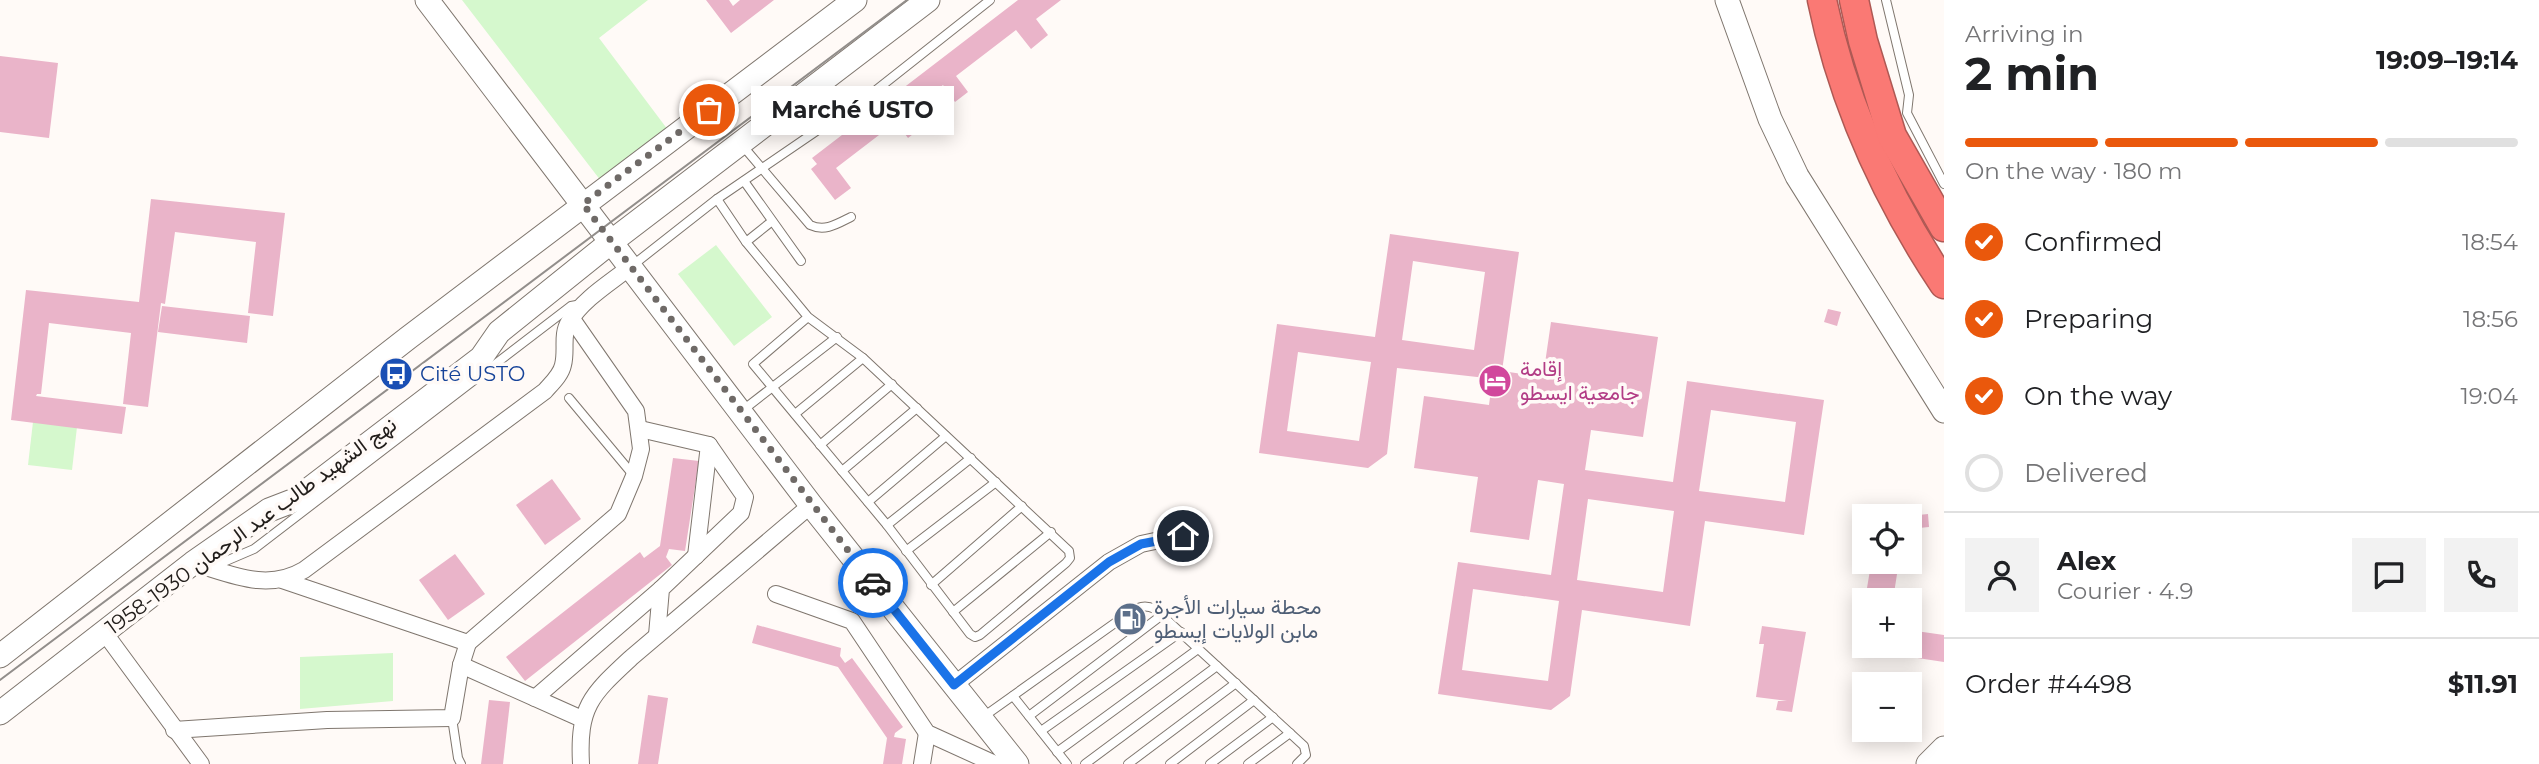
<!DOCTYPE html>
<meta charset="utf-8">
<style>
:root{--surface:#fff;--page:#f2f2f2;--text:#202124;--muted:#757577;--line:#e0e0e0;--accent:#ea580c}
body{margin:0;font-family:Montserrat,Vazirmatn,sans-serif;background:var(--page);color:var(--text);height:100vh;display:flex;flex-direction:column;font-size:26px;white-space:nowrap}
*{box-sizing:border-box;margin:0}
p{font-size:23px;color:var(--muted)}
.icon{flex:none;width:38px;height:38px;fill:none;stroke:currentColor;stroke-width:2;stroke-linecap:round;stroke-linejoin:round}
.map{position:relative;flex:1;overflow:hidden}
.drawer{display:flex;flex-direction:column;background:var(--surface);width:595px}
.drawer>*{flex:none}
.tools{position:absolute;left:1852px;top:504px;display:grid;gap:14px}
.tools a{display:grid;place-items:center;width:70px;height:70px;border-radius:0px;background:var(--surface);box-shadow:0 4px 18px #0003;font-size:35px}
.pin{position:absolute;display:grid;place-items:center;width:60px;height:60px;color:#fff;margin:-30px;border:4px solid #fff;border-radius:50%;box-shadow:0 2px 7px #0007}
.courier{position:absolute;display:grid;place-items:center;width:70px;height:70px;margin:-35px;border:5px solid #1a73e8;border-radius:50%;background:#fff;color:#222;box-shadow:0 2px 9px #0007}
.bubble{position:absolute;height:49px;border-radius:0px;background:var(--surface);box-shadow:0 4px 18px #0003;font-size:23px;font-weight:700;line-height:49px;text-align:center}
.overview em{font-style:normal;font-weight:700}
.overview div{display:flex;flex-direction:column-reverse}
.overview{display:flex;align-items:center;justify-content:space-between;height:119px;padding:0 21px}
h1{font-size:46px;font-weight:700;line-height:52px}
.bar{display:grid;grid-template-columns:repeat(4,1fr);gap:10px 7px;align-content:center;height:84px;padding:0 21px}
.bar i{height:9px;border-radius:5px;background:var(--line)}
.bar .on{background:var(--accent)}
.bar p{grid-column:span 4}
.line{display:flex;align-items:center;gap:18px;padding:0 21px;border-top:2px solid var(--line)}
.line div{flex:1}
.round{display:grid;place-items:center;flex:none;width:74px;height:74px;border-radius:0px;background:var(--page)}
ol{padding:0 21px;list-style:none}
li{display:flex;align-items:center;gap:21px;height:77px}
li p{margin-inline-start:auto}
li .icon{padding:7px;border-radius:50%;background:var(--accent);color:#fff;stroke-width:4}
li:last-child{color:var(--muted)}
li i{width:38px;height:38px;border:4px solid var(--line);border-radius:50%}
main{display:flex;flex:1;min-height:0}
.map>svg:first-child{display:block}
.green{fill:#d5f8cd}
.building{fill:#eab4c9;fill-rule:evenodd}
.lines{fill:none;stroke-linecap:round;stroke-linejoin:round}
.lane-casing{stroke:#7f766e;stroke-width:10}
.street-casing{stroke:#7f766e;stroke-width:18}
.secondary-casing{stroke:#7f766e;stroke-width:25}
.highway-casing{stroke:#ae5954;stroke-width:31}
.lane{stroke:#fff;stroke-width:8}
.street{stroke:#fff;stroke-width:16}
.secondary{stroke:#fff;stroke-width:23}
.highway{stroke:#fa7974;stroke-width:28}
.tram{stroke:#928e8b;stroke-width:2}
.done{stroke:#6f6a67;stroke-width:7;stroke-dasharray:0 12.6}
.route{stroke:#1a73e8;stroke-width:9}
.labels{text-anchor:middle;stroke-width:7;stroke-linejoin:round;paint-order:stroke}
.hotel-label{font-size:21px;fill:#b23c85;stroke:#fffaf7;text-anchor:start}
.transit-label{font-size:21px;fill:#164399;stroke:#fffaf7;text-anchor:start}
.street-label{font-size:21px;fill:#211d1a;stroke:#fffaf7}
.service-label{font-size:21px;fill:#4e5e75;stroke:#fffaf7;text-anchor:start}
</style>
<main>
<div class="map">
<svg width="1944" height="764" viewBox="0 0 1944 764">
<rect width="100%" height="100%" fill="#fffaf7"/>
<g class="green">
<polygon points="462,0 648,0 599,38 668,130 601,181"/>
<polygon points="716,245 772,317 734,346 678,274"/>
<polygon points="33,422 77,427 72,470 28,465"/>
<polygon points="393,653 393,701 300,709 300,657"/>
</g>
<g class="building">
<polygon points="706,0 729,0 733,6 740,0 774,0 731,33"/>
<polygon points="1018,0 1061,0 1036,19 1048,35 1031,49 1016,30 956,76 968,92 955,102 943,85 910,111 922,127 908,138 896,122 836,168 851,188 835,200 811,169 817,164 812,158"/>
<polygon points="0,56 58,63 49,138 0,132"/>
<polygon points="151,199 285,213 273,316 248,313 256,242 175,232 165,304 161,303 148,407 123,404 131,333 49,323 41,394 37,394 36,396 126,407 122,434 11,420 26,290 139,302"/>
<path d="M1390 234 1519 252 1502 371 1543 377 1551 322 1658 337 1643 437 1591 430 1585 470 1673 482 1687 381 1824 400 1804 535 1705 521 1690 626 1582 610 1570 696 1551 710 1438 694 1458 562 1551 575 1564 484 1538 480 1529 540 1470 532 1478 477 1414 468 1424 396 1489 405 1492 382 1486 378 1397 368 1387 454 1368 468 1259 453 1277 324 1375 337ZM1413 261 1485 272 1474 350 1402 340ZM1298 352 1371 362 1359 441 1287 431ZM1711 410 1796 422 1785 502 1699 491ZM1588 499 1674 511 1663 592 1577 580ZM1473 589 1559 601 1548 681 1462 670Z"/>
<polygon points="162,306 250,316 247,343 158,332"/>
<polygon points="1828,309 1841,312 1837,326 1824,322"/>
<polygon points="673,458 699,461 685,551 669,549 666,557 672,565 525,681 506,657 640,552 644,558 660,546"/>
<polygon points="552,479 581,519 545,545 516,505"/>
<polygon points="1928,514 1929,527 1909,529 1909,516"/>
<polygon points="455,554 485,594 448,620 419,580"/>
<polygon points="1870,570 1897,574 1893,600 1865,600"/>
<polygon points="1862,619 1864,646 1909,646 1909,630 1944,635 1944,662 1858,649"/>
<polygon points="757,625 841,648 840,656 845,663 852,658 903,727 895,733 894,737 906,739 902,764 883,764 887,738 838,667 752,643"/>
<polygon points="1762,626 1806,632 1792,712 1776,710 1778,701 1787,701 1756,697 1764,644 1759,644"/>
<polygon points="648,695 668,698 658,764 638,764"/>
<polygon points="489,700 510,702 503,764 481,764"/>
</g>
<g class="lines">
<defs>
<g id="lane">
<polyline points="1886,0 1909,95 1907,113 1944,184"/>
<path d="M742 145 810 225C825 232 837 224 851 217"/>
<polyline points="744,181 801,261"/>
<polyline points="717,199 746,242 808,317 863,358 1069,551 1070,558 1066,563 980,635 975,637 970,634 887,525 753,364 808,317"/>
<polyline points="746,242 771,222"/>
<polyline points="633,265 717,199 875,91 990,0"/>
<polyline points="569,398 634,476"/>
<polyline points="743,410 837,337"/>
<polyline points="795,414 863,358"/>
<polyline points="820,445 892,384"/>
<polyline points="842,471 917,408"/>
<polyline points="868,502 946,436"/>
<polyline points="887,525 971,458"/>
<polyline points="906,551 996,482"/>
<polyline points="212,567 254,549 571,306 582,304"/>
<polyline points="931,585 1022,506"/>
<polyline points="953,612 1051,532"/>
<polyline points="1013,696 1067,764"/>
<polyline points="1029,716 1162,615"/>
<path d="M983 717 1129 613C1139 607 1144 604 1155 609L1304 746 1306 755 1297 764"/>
<polyline points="452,718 458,758 461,764"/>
<polyline points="1041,731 1181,632"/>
<polyline points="1057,752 1198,649"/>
<polyline points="1085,764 1217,666"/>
<polyline points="1128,764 1236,683"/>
<polyline points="1170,764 1254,700"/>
<polyline points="1210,764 1273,717"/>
<polyline points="1248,764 1290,733"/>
</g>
<g id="street">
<polyline points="640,429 709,445 745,497 741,513 661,589 657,635"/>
<polyline points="696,556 709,445"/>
<path d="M193 563C231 574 267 592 304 570L545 391C551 384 561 375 563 365 567 350 561 335 569 322 583 299 610 283 630 267"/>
<polyline points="282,580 468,643 618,514 634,476 641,449 636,411 572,319"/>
<polyline points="776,594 852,621 927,733 995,764"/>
<polyline points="104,632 201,764"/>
<polyline points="461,665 582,719"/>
<polyline points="954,685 1109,562 1141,544 1183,535"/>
<polyline points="535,698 661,589"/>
<polyline points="174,730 327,720 452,718 461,665 468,643"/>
<path d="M581 764C578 706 591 695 632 657L811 505"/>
<polyline points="922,764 927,733"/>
</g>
<g id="secondary">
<polyline points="427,0 811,505 1017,764"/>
<polyline points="1727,0 1770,119 1797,176 1944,411"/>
<polyline points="0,656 408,338 855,0"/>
<polyline points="0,713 193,563 269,510 295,500 481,358 499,332 611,242 928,0"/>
<polyline points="1928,764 1944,748"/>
</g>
<g id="highway">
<path d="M1822 0C1843 103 1886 197 1944 284"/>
<polyline points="1854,0 1863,41 1892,136 1944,227"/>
</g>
</defs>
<use href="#lane" class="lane-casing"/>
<use href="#street" class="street-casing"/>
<use href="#secondary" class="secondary-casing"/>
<use href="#highway" class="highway-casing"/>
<use href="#lane" class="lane"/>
<use href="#street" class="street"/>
<use href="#secondary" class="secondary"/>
<use href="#highway" class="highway"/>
<polyline class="tram" points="0,680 907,0"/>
</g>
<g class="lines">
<polyline class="done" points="709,110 583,204 873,583"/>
<polyline class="route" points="873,583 954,685 1109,562 1141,544 1183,536"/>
</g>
<defs>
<symbol id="bus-disc" viewBox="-11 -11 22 22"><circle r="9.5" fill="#1a4fb4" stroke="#fffaf7"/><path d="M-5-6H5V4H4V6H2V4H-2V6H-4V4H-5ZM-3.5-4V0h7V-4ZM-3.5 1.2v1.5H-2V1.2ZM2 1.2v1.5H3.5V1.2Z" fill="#fff"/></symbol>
<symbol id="hotel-disc" viewBox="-11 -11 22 22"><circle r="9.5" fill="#d1479c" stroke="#fffaf7"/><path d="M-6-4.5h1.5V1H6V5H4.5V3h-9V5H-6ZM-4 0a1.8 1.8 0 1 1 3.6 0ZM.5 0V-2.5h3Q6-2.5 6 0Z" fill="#fff"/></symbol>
<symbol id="fuel-disc" viewBox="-11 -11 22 22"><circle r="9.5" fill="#5c6f8a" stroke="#fffaf7"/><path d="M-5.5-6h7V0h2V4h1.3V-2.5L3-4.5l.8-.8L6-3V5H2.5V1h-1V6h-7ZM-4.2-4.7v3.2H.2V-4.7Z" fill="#fff"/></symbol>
</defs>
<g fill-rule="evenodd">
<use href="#bus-disc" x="377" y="355" width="38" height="38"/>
<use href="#hotel-disc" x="1476" y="362" width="38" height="38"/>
<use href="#fuel-disc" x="1111" y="600" width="38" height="38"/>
</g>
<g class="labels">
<g class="hotel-label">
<text x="1520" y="376">إقامة<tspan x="1520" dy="24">جامعية ايسطو</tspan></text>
</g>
<g class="transit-label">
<text x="420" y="381">Cité USTO</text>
</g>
<g class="street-label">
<text transform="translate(251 526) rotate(-36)" y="7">نهج الشهيد طالب عبد الرحمان 1930-1958</text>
</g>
<g class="service-label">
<text x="1154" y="614">محطة سيارات الأجرة<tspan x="1154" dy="24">مابن الولايات إيسطو</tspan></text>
</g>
</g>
</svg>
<div class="tools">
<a><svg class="icon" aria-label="locate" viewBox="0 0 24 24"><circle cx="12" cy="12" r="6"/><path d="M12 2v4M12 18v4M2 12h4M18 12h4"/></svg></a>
<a>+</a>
<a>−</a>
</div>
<div class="pin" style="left:709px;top:110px;background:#ea580c"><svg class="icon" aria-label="bag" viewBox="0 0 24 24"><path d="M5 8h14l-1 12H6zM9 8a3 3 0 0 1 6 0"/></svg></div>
<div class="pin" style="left:1183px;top:536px;background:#1f2937"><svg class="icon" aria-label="home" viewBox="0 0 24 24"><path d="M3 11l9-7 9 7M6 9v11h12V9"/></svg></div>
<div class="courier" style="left:873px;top:583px"><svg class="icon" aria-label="car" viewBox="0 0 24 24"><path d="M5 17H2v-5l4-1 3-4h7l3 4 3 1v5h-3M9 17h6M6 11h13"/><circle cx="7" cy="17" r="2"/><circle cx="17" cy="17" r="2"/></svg></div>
<div class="bubble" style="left:751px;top:86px;width:203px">Marché USTO</div>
</div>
<section class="drawer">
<div class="overview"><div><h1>2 min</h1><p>Arriving in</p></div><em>19:09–19:14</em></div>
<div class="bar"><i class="on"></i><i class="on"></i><i class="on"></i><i></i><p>On the way · 180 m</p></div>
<ol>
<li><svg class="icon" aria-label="check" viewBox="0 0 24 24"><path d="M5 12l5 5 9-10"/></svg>Confirmed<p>18:54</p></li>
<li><svg class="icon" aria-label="check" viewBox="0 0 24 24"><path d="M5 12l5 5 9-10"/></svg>Preparing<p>18:56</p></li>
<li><svg class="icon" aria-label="check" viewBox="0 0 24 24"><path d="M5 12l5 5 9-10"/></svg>On the way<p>19:04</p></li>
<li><i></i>Delivered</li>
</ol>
<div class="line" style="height:126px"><a class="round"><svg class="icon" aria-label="person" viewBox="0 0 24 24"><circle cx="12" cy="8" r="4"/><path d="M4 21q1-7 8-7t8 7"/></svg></a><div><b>Alex</b><p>Courier · 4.9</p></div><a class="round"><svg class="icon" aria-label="chat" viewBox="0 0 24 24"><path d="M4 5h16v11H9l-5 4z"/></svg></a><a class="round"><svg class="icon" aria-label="phone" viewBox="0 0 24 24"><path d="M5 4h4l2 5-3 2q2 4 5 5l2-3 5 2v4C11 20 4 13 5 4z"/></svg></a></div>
<div class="line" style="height:91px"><div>Order #4498</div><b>$11.91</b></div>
</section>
</main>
